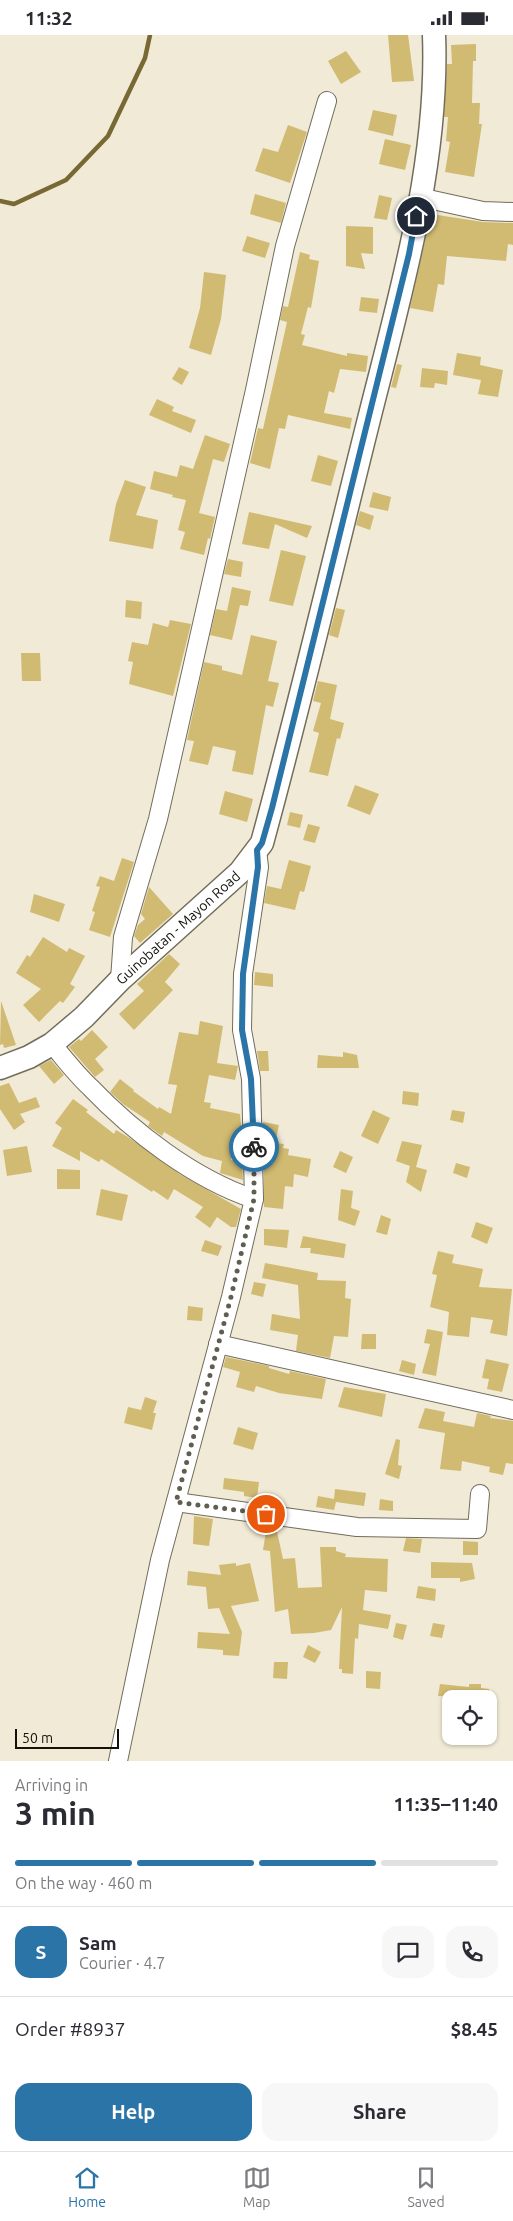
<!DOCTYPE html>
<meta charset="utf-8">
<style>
:root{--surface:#fff;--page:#f7f7f7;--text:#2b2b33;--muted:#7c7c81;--line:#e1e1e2;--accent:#2a74a7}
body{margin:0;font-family:Ubuntu,sans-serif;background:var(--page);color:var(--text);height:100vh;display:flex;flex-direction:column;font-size:19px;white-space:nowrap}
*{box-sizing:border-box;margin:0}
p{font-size:16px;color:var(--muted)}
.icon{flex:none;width:28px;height:28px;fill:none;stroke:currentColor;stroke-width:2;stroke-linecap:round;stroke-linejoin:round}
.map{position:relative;height:1726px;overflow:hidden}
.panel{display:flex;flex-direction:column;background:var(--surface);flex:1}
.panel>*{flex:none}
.controls{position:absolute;left:442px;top:1655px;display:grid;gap:10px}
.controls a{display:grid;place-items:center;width:55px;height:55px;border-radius:10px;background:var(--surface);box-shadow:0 1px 4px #0004;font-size:25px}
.scale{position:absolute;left:15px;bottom:12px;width:104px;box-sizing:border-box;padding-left:5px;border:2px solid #13110a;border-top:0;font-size:14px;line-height:18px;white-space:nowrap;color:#13110a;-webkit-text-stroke:4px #f0ead6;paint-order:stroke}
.pin{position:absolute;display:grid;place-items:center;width:42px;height:42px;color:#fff;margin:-21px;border:2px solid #fff;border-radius:50%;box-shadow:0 1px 5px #0007}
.courier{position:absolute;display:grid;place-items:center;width:50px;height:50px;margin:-25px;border:4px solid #2a74a7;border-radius:50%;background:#fff;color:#222;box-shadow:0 1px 6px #0007}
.headline em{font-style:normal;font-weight:700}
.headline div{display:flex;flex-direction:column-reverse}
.headline{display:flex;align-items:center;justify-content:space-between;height:85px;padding:0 15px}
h1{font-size:32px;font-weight:700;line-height:38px}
.bar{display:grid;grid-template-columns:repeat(4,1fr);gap:8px 5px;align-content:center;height:60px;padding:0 15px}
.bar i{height:6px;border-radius:4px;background:var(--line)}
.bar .selected{background:var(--accent)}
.bar p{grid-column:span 4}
.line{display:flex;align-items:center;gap:12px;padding:0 15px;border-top:1px solid var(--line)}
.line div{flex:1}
.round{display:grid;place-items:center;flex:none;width:52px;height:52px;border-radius:15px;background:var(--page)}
.cta{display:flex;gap:10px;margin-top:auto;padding:10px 15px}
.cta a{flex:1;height:58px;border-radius:15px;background:var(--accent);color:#fff;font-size:20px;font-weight:700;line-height:58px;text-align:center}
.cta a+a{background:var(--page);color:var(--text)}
.status{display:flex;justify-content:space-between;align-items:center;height:35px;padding:0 25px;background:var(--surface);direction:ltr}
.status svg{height:14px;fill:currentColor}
.tab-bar{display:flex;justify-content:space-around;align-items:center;height:70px;border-top:1px solid var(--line);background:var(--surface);font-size:14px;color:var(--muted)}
.tab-bar a{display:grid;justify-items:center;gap:2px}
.tab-bar .selected{color:var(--accent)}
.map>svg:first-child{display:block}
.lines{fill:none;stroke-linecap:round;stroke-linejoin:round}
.stream{stroke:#786833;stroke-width:4.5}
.building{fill:#d1bb72}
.minor-casing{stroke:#726d5b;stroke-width:20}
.major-casing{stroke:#726d5b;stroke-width:25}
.minor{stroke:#fff;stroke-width:18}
.major{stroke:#fff;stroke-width:22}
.done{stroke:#605d51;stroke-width:5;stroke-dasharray:0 9}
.route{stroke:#2a74a7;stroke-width:6}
.labels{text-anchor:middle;stroke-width:4.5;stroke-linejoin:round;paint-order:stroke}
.street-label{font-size:14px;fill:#13110a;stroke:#f0ead6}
</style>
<div class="status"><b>11:32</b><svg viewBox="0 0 49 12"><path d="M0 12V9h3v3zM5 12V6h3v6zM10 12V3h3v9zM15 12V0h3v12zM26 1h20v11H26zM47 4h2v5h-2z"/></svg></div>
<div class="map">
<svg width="513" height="1726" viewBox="0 0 513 1726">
<rect width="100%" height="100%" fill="#f0ead6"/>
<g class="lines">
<polyline class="stream" points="0,166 14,169 66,145 108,101 145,23 150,0"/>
</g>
<g class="building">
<polygon points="388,0 408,0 414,46 392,47"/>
<polygon points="476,9 476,26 473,26 472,68 480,68 479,89 482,89 474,142 445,137 450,107 446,106 448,82 444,82 447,29 452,29 451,10"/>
<polygon points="346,16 361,37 341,49 328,26"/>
<polygon points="373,75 397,80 393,101 368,95"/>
<polygon points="288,90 307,97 290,148 255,136 263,113 278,117"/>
<polygon points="385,104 411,110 405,135 379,129"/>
<polygon points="255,159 286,168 281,188 250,179"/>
<polygon points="379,160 392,163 387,185 374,183"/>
<polygon points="431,179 483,187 513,188 513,210 508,209 506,226 447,221 444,250 438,249 433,277 410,273"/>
<polygon points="346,191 373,192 373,219 361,218 365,234 346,231"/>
<polygon points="247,201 270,208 265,223 242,216"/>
<polygon points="300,217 310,220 309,224 319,226 311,273 308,272 301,299 305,300 302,310 347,321 347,318 368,321 366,337 340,334 334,358 329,356 324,378 352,383 350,394 288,380 285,394 279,393 270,434 250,428 258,393 263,394 287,287 280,285 283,271 288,272"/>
<polygon points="204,237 226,240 221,284 211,320 189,313 200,273"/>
<polygon points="361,262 379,264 377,278 359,276"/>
<polygon points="457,318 481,322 480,330 503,335 498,362 478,359 481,345 453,340"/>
<polygon points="397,329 402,330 396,353 391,352"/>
<polygon points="179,332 189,337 182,350 172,344"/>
<polygon points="422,333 448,336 447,350 435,348 434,353 420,352"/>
<polygon points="157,364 174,372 172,376 196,385 191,398 149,380"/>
<polygon points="205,400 230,409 224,427 213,424 199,478 215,482 210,504 208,503 204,520 180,514 185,497 178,495 186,465 172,462 173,460 150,454 154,436 177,442 180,430 193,434"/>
<polygon points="318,420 338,426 331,451 311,446"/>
<polygon points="125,445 146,452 136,480 158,485 153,514 109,506 116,469"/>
<polygon points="373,457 391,462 388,476 369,472"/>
<polygon points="360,476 374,481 370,495 356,490"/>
<polygon points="249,477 312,491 307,503 275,489 269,514 242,509"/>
<polygon points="281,515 306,521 293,571 269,566"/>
<polygon points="228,524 243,527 241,542 224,539"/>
<polygon points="232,552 251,556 248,571 240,570 232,605 210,600 216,574 227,576"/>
<polygon points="126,565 142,567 141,584 125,582"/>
<polygon points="336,573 345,575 338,603 329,600"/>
<polygon points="170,585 191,589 173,661 129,649 133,627 128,626 132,607 148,610 153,588 168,592"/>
<polygon points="251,600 277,606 268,646 279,648 273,672 266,670 253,740 232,736 236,716 213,711 208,730 189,726 194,706 187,705 204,627 222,631 222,635 242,640"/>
<polygon points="21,618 40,618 41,646 22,646"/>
<polygon points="318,646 337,650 330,684 344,688 340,704 337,703 328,741 309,737 319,698 313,696 321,668 313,666"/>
<polygon points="355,750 379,759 370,780 347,771"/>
<polygon points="225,756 253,764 247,787 219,779"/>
<polygon points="290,777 303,780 300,793 287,790"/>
<polygon points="308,789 320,792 315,808 303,805"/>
<polygon points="122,823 134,827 110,902 89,895 95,877 92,876 100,852 96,851 100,841 114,846"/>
<polygon points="289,825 311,831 304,857 300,856 295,875 264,868 267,851 281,854"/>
<polygon points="149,852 173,879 140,908 134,901 138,890 145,884 141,879"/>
<polygon points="34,859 65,869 59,887 30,877"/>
<polygon points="43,902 67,917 69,913 85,921 70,949 75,952 63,968 60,966 39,987 23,970 41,954 16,938 27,920 30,922"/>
<polygon points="169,919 180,929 165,947 173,955 134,995 119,979 144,956 137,949"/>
<polygon points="255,937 273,939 273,952 254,950"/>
<polygon points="1,966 16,1010 4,1013 3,1009 0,1010"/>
<polygon points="200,986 223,991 217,1028 238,1031 235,1045 209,1040 204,1067 211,1068 210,1073 240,1079 242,1099 237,1098 231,1125 242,1127 243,1145 220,1138 222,1126 203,1121 164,1097 162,1101 148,1091 150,1087 123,1069 110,1057 120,1044 134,1055 133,1056 158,1074 159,1072 171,1079 177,1050 168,1049 179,997 198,1000"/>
<polygon points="92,995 108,1012 95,1024 104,1035 95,1042 69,1012 79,1004 81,1006"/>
<polygon points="257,1016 268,1016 269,1036 260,1036"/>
<polygon points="343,1017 357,1020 359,1033 317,1033 318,1020 343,1022"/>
<polygon points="51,1025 64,1040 54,1049 39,1031"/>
<polygon points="9,1048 19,1068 36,1062 40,1072 20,1079 25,1087 14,1095 0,1074 0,1051"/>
<polygon points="403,1056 419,1058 418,1071 402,1069"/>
<polygon points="73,1064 88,1075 86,1077 114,1099 116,1095 128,1102 181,1140 241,1174 236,1192 231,1192 217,1182 210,1193 195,1182 203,1172 174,1154 168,1165 153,1155 152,1157 101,1124 99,1127 80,1116 80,1126 52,1111 62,1093 55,1088"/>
<polygon points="373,1075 390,1083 378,1109 361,1101"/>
<polygon points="452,1075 465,1077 463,1088 450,1085"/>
<polygon points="263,1087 279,1090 275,1108 284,1109 283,1113 289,1114 288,1120 311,1124 308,1142 294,1139 293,1152 285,1151 283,1174 264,1172 264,1120 265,1104 263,1103"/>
<polygon points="402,1106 422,1110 416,1132 427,1135 421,1157 406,1147 410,1131 396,1126"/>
<polygon points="27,1111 32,1137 7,1141 3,1115"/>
<polygon points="340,1116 353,1122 346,1138 333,1132"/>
<polygon points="456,1128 470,1132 467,1143 453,1138"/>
<polygon points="57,1134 80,1135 80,1154 57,1154"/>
<polygon points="101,1154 128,1160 122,1186 96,1180"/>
<polygon points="341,1154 353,1156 351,1173 360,1176 355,1191 338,1185"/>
<polygon points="381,1180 391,1184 387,1200 376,1197"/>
<polygon points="476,1187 493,1193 487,1209 471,1202"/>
<polygon points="264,1194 289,1195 287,1213 264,1210"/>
<polygon points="303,1201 346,1209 344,1223 310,1218 311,1213 300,1213"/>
<polygon points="205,1205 222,1211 218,1221 201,1216"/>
<polygon points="438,1216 454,1220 452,1228 483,1234 479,1252 512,1254 507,1301 490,1298 493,1285 471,1282 469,1302 447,1300 449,1277 430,1272 437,1240 432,1239"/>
<polygon points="265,1228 318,1238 317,1245 346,1246 345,1263 351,1264 348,1302 334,1301 330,1323 296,1316 298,1300 270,1295 272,1279 300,1284 298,1250 262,1243"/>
<polygon points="254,1247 266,1249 263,1262 251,1259"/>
<polygon points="188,1271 203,1273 202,1286 187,1285"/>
<polygon points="427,1294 443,1297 436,1341 422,1338 430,1309 424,1308"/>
<polygon points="362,1299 376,1299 376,1314 361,1314"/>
<polygon points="226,1322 269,1331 269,1333 289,1339 290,1336 326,1344 322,1364 279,1358 256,1351 254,1357 236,1352 240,1337 223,1332"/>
<polygon points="486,1324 509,1329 502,1357 487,1354 489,1344 482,1343"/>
<polygon points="402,1325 416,1329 414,1340 399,1336"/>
<polygon points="344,1352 386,1359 382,1382 338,1372"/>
<polygon points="145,1362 157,1366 153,1378 156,1378 152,1395 124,1388 128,1372 141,1375"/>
<polygon points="425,1373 445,1377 443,1386 474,1392 477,1378 491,1381 490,1383 513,1386 513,1429 506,1428 503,1440 489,1437 490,1432 462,1426 461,1436 440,1434 445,1398 418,1393"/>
<polygon points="238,1392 258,1398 253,1415 233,1409"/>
<polygon points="396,1404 400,1405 398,1430 402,1431 399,1444 385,1439"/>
<polygon points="224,1443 259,1447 257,1463 244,1461 244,1457 223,1454"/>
<polygon points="335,1454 366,1458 364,1471 336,1467 334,1475 316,1472 318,1461 334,1464"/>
<polygon points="380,1464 393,1466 393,1476 379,1475"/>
<polygon points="194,1481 213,1484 209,1511 193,1509"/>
<polygon points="268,1490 276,1492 283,1524 295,1523 298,1553 322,1552 320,1512 336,1512 336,1516 346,1519 345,1522 388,1524 387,1557 365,1555 363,1575 391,1580 388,1594 359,1589 358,1604 355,1603 353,1639 342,1638 342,1634 339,1634 342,1572 331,1595 314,1598 291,1599 288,1574 275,1577 270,1516 263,1515 266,1496 269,1497"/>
<polygon points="406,1503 422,1504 420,1518 403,1516"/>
<polygon points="463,1506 478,1507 478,1520 463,1520"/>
<polygon points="431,1527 472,1528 475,1544 460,1547 460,1543 431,1543"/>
<polygon points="236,1528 236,1531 250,1528 259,1566 231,1571 242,1597 239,1621 223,1620 223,1615 197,1613 198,1597 230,1599 219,1573 208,1574 206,1552 187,1550 188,1536 221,1540 219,1530"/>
<polygon points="418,1551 436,1554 435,1566 416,1563"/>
<polygon points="396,1588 407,1590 403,1605 393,1602"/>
<polygon points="433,1588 445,1590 442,1603 430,1601"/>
<polygon points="308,1610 321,1617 315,1628 303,1622"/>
<polygon points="274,1627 288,1627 287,1644 273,1643"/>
<polygon points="366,1636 381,1637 380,1654 366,1653"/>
<polygon points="440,1649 469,1652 469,1649 481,1649 481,1653 489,1654 489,1663 438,1661"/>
</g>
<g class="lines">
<defs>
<g id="minor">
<polyline points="419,162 483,176 513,177"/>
<polyline points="120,945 123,902 158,784 255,355 285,211 327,66"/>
<path d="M52 1009C64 1023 76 1039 90 1052 133 1097 194 1144 254 1164L231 1262 160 1525 118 1726"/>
<polyline points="254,1164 251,1044 242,995 243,939 259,832 257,815"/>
<polyline points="218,1309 513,1375"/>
<polyline points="176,1467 357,1492 477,1494 480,1459"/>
</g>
<g id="major">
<path id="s1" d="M0 1033 29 1022 52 1009 84 982 120 945 240 837 262 808C300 669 333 528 368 388 399 264 439 129 434 0"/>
</g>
</defs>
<use href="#minor" class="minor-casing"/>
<use href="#major" class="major-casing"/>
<use href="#minor" class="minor"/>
<use href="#major" class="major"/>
</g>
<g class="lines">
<polyline class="done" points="254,1112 254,1164 231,1262 176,1467 266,1479"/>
<polyline class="route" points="254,1112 251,1044 242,995 243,939 258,832 257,815 262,808 272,773 409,219 416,181"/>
</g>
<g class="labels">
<g class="street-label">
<text dy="5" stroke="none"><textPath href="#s1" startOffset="229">Guinobatan - Mayon Road</textPath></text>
</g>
</g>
</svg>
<div class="controls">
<a><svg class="icon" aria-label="locate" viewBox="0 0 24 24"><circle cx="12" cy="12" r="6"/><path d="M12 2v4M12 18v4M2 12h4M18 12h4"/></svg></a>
</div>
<div class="scale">50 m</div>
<div class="pin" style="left:266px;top:1479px;background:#ea580c"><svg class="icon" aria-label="bag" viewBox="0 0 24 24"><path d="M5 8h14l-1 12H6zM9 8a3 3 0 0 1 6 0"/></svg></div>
<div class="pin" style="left:416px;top:181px;background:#1f2937"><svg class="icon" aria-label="home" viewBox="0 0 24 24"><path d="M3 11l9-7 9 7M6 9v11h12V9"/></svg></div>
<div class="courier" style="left:254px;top:1112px"><svg class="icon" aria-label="bike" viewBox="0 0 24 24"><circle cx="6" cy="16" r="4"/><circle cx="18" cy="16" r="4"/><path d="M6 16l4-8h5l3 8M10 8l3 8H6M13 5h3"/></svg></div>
</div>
<section class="panel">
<div class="headline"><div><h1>3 min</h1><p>Arriving in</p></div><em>11:35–11:40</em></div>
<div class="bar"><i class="selected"></i><i class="selected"></i><i class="selected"></i><i></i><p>On the way · 460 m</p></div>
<div class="line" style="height:90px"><b class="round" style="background:var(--accent);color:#fff">S</b><div><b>Sam</b><p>Courier · 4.7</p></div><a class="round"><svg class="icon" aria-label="chat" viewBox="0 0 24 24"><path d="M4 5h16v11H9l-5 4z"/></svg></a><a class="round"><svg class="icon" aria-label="phone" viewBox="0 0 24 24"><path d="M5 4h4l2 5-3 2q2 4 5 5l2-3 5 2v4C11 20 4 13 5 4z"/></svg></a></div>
<div class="line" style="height:65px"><div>Order #8937</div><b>$8.45</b></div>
<div class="cta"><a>Help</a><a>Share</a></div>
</section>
<nav class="tab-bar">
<a class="selected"><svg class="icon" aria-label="home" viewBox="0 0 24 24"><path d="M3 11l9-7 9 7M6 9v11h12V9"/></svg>Home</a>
<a><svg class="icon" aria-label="map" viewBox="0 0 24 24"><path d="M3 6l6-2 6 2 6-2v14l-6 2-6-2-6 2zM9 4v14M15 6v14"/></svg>Map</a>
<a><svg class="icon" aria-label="saved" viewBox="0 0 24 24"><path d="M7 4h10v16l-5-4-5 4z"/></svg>Saved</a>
</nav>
